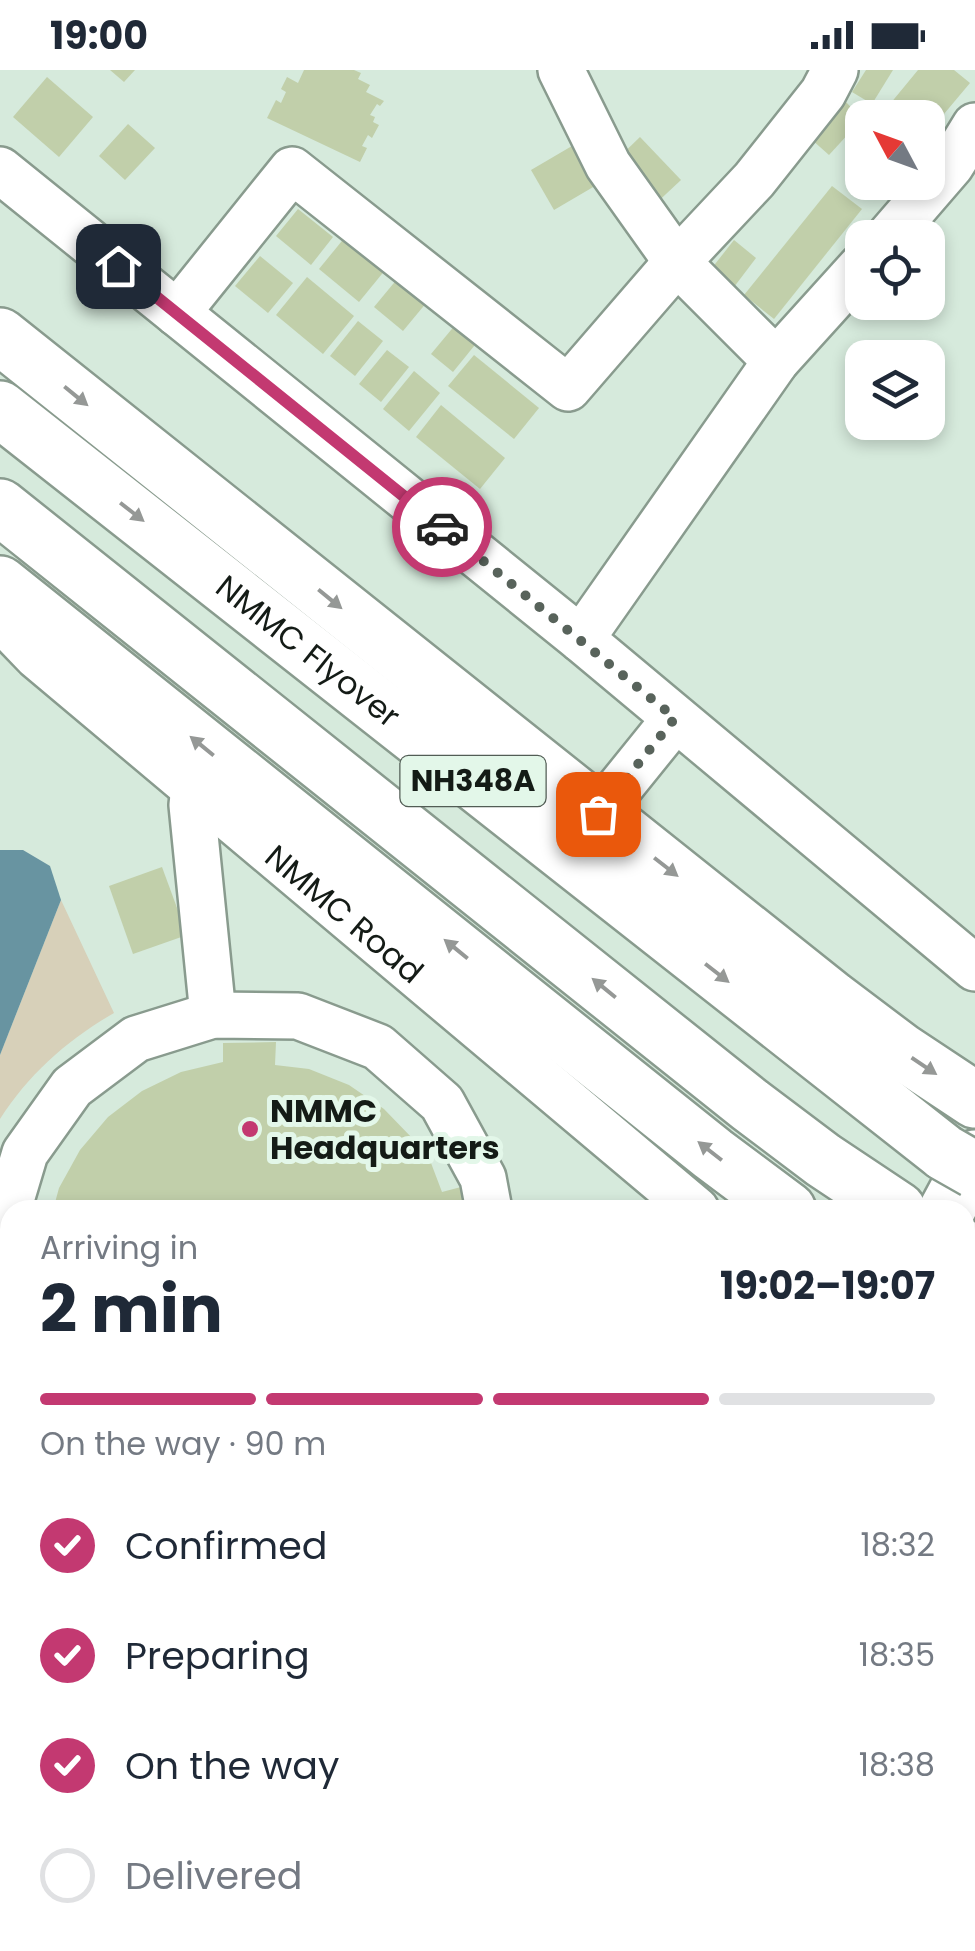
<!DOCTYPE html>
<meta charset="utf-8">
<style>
:root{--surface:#fff;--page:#f6f6f7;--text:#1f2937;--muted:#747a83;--line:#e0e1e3;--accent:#c33971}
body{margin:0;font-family:Poppins,sans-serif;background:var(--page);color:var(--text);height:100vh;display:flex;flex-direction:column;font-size:38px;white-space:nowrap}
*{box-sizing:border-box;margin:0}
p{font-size:32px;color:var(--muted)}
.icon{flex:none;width:55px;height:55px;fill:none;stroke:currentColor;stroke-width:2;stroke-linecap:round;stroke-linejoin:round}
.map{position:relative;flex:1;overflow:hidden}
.sheet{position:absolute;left:0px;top:1130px;width:975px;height:752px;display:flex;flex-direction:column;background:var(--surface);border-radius:30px 30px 0 0;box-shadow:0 5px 15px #0003}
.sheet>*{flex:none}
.needle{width:65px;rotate:311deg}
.controls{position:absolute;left:845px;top:30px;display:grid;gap:20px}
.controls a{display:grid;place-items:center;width:100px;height:100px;border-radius:20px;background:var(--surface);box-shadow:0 5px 15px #0003;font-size:50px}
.pin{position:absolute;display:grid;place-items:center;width:85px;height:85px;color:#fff;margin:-42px;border-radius:20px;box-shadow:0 5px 15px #0006}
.courier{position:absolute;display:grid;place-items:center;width:100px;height:100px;margin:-50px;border:8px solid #c33971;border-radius:50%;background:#fff;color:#222;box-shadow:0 2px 12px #0007}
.headline em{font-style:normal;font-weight:700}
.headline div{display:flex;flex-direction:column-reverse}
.headline{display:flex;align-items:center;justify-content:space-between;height:170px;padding:0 40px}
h1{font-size:65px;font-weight:700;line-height:75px}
.bar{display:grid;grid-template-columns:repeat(4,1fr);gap:15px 10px;align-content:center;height:120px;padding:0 40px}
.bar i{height:12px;border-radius:8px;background:var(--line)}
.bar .current{background:var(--accent)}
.bar p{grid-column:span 4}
ol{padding:0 40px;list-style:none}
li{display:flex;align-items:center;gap:30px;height:110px}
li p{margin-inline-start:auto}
li .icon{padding:10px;border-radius:50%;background:var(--accent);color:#fff;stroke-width:4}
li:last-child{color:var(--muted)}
li i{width:55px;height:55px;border:5px solid var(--line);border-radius:50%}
.status{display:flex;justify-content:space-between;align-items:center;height:70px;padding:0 50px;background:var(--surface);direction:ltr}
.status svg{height:28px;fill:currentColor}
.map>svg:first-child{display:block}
.green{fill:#d7d0b9}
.water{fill:#6894a1}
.building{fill:#c1cfaa}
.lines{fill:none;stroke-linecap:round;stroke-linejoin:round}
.minor-casing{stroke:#899b8e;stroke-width:50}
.major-casing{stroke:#899b8e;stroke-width:60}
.highway-casing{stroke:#899b8e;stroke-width:60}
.minor{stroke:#fff;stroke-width:45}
.major{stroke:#fff;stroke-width:55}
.highway{stroke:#fff;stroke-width:55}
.highway-bridge-casing{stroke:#899b8e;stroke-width:60;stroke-linecap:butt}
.highway-bridge{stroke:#fff;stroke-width:55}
.oneway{fill:#959896}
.done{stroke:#58635b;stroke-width:10;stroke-dasharray:0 18}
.route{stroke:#c33971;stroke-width:12}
.poi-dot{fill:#c33971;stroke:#e3f7e9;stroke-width:4}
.labels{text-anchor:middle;stroke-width:10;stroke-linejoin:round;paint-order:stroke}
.shield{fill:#e3f7e9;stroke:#525d55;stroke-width:2.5}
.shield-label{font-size:30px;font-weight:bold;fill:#141b16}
.street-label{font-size:32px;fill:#141b16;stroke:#e3f7e9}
.poi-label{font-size:32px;font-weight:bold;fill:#141b16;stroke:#e3f7e9;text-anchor:start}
</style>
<div class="status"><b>19:00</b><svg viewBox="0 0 49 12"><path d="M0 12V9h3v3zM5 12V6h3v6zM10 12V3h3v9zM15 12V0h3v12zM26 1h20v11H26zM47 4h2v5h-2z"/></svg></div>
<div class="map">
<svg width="975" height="1881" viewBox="0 0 975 1881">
<rect width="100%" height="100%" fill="#d6eadc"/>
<g class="green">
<path d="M61 830 114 943C67 970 29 1004 0 1049V985Z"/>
<polygon points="0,1317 10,1331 10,1401 0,1388"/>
<polygon points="422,1873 483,1873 478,1881 417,1881"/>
</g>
<g class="water">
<polygon points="0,780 23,780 50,796 61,830 0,985"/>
<polygon points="0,1388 10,1401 10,1847 0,1818"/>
<polygon points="277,1872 282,1881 22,1881 19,1873"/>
</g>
<g class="building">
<polygon points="110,0 135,0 124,12"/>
<polygon points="304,0 354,0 361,3 358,9 370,15 366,22 384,31 380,36 377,34 370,45 375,47 373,52 379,55 372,68 368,65 362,76 367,78 360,92 267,48 276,30 281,33 286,22 281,19 287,7 298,13"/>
<polygon points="866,0 893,0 872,34 852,22"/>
<polygon points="918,0 954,0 970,13 928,63 928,48 906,48 890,34"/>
<polygon points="47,7 93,47 59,87 13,47"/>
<polygon points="846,32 862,49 829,85 811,69"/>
<polygon points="128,54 155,78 125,110 99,86"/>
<polygon points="589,66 612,106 554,140 531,100"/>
<polygon points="640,67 681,110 651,138 610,96"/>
<polygon points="862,79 862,107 849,96"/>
<polygon points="832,116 862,139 774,249 744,225"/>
<polygon points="298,139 333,167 311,195 276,166"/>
<polygon points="346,166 386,199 359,232 319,199"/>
<polygon points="734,170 756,188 731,221 708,203"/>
<polygon points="260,186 293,213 268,243 235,216"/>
<polygon points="307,207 354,246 323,284 276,245"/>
<polygon points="398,208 427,232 403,261 374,237"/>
<polygon points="461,248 483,265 453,302 431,284"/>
<polygon points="358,251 383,271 355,306 330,286"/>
<polygon points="387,280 409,297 381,332 359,314"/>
<polygon points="474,285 539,338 514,369 448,316"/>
<polygon points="414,301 440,323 409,361 383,339"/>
<polygon points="441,335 505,388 480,419 416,367"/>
<polygon points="162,797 187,865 133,884 109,816"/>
<polygon points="276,972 275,995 309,999 349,1015 384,1039 414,1070 431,1093 442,1122 461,1117 466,1140 53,1140 59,1118 80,1080 108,1047 142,1021 181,1002 223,992 223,973"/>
</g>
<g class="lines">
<defs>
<g id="minor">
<polyline points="561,0 608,95 677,192 776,291"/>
<polyline points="0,100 581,569"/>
<polyline points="888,168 951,95 975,56"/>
<polyline points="862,196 776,291 581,569 975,898"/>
<polyline points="177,243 292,100 568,318 677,192 754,110 823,23 835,0"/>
<path id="s1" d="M0 541 9 557 37 586 696 1140"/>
<polyline points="194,717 192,735 213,945"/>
<polyline points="599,743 675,649"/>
<polyline points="10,1254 5,1240 2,1160 25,1083 72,1017 136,969 213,945 298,946 378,977 442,1033 483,1108 489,1140"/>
<polyline points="965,1427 975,1433"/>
<polyline points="965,1509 975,1491"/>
<polyline points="393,1881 397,1872"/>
<polyline points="751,1881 756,1872"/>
</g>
<g id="major">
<polyline points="947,1140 975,1088"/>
<polyline points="519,1881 524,1872"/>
<polyline points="605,1881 610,1872"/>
</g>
<g id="highway">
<polyline points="0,266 832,929 901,981 975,1030"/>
<path id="s2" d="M0 339 945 1083"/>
<polyline points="0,437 750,1035 823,1090 898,1140"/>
<polyline points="0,514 713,1084 788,1140"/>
<polyline points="965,1178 975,1184"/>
<polyline points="965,1248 975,1254"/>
<polyline points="965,1344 975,1340"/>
</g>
</defs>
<use href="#minor" class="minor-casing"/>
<use href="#major" class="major-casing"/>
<use href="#highway" class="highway-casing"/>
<use href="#minor" class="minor"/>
<use href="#major" class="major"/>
<use href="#highway" class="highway"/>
<defs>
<polyline id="highway-bridge" points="945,1083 975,1100"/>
</defs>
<use href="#highway-bridge" class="highway-bridge-casing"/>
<use href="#highway-bridge" class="highway-bridge"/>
</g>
<defs><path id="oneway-solid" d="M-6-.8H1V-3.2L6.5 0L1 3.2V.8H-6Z" transform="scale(2.5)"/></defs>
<g class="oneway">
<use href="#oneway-solid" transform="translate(76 326) rotate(39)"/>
<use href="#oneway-solid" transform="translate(132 442) rotate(38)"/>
<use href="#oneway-solid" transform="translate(330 529) rotate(39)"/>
<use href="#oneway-solid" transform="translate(202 676) rotate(-141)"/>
<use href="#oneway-solid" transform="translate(666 797) rotate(38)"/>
<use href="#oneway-solid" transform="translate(456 879) rotate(-141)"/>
<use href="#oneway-solid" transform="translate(717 903) rotate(38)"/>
<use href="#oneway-solid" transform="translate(604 918) rotate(-141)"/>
<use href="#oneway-solid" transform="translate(924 996) rotate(34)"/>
<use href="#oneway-solid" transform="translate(710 1081) rotate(-142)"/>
</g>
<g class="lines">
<polyline class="done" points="442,457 675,648 598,744"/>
<polyline class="route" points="118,196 442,457"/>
</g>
<circle class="poi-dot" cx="250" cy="1059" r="10"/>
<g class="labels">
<rect class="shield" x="400.5" y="686" width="145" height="50" rx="8"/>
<g class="shield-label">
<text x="473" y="721">NH348A</text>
</g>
<g class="street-label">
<text dy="11" stroke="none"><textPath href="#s2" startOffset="392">NMMC Flyover</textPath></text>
<text dy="11" stroke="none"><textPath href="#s1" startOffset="460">NMMC Road</textPath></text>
</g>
<g class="poi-label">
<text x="270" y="1052">NMMC<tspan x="270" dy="37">Headquarters</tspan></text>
</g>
</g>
</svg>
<div class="controls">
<a><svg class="needle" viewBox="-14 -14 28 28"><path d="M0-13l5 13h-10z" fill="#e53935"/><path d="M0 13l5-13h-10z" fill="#747a83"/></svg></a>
<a><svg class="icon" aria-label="locate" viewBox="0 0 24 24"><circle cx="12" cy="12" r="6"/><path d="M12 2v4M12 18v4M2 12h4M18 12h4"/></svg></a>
<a><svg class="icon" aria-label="layers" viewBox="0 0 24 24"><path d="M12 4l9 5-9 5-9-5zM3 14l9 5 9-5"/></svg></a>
</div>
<div class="pin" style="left:598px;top:744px;background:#ea580c"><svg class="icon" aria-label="bag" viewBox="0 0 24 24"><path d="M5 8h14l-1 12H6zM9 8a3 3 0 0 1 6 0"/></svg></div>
<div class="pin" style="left:118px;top:196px;background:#1f2937"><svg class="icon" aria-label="home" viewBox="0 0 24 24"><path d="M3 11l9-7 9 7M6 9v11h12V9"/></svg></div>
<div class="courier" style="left:442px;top:457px"><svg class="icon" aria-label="car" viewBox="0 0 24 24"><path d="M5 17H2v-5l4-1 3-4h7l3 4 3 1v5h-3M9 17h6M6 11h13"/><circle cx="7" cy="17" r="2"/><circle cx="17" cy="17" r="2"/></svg></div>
<section class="sheet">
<div class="headline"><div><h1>2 min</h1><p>Arriving in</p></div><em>19:02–19:07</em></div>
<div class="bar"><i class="current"></i><i class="current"></i><i class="current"></i><i></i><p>On the way · 90 m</p></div>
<ol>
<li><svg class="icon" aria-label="check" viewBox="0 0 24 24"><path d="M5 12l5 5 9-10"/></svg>Confirmed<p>18:32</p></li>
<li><svg class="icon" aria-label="check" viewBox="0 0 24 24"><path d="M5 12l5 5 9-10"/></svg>Preparing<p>18:35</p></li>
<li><svg class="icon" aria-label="check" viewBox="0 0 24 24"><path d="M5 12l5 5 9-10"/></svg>On the way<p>18:38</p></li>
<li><i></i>Delivered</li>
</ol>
</section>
</div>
